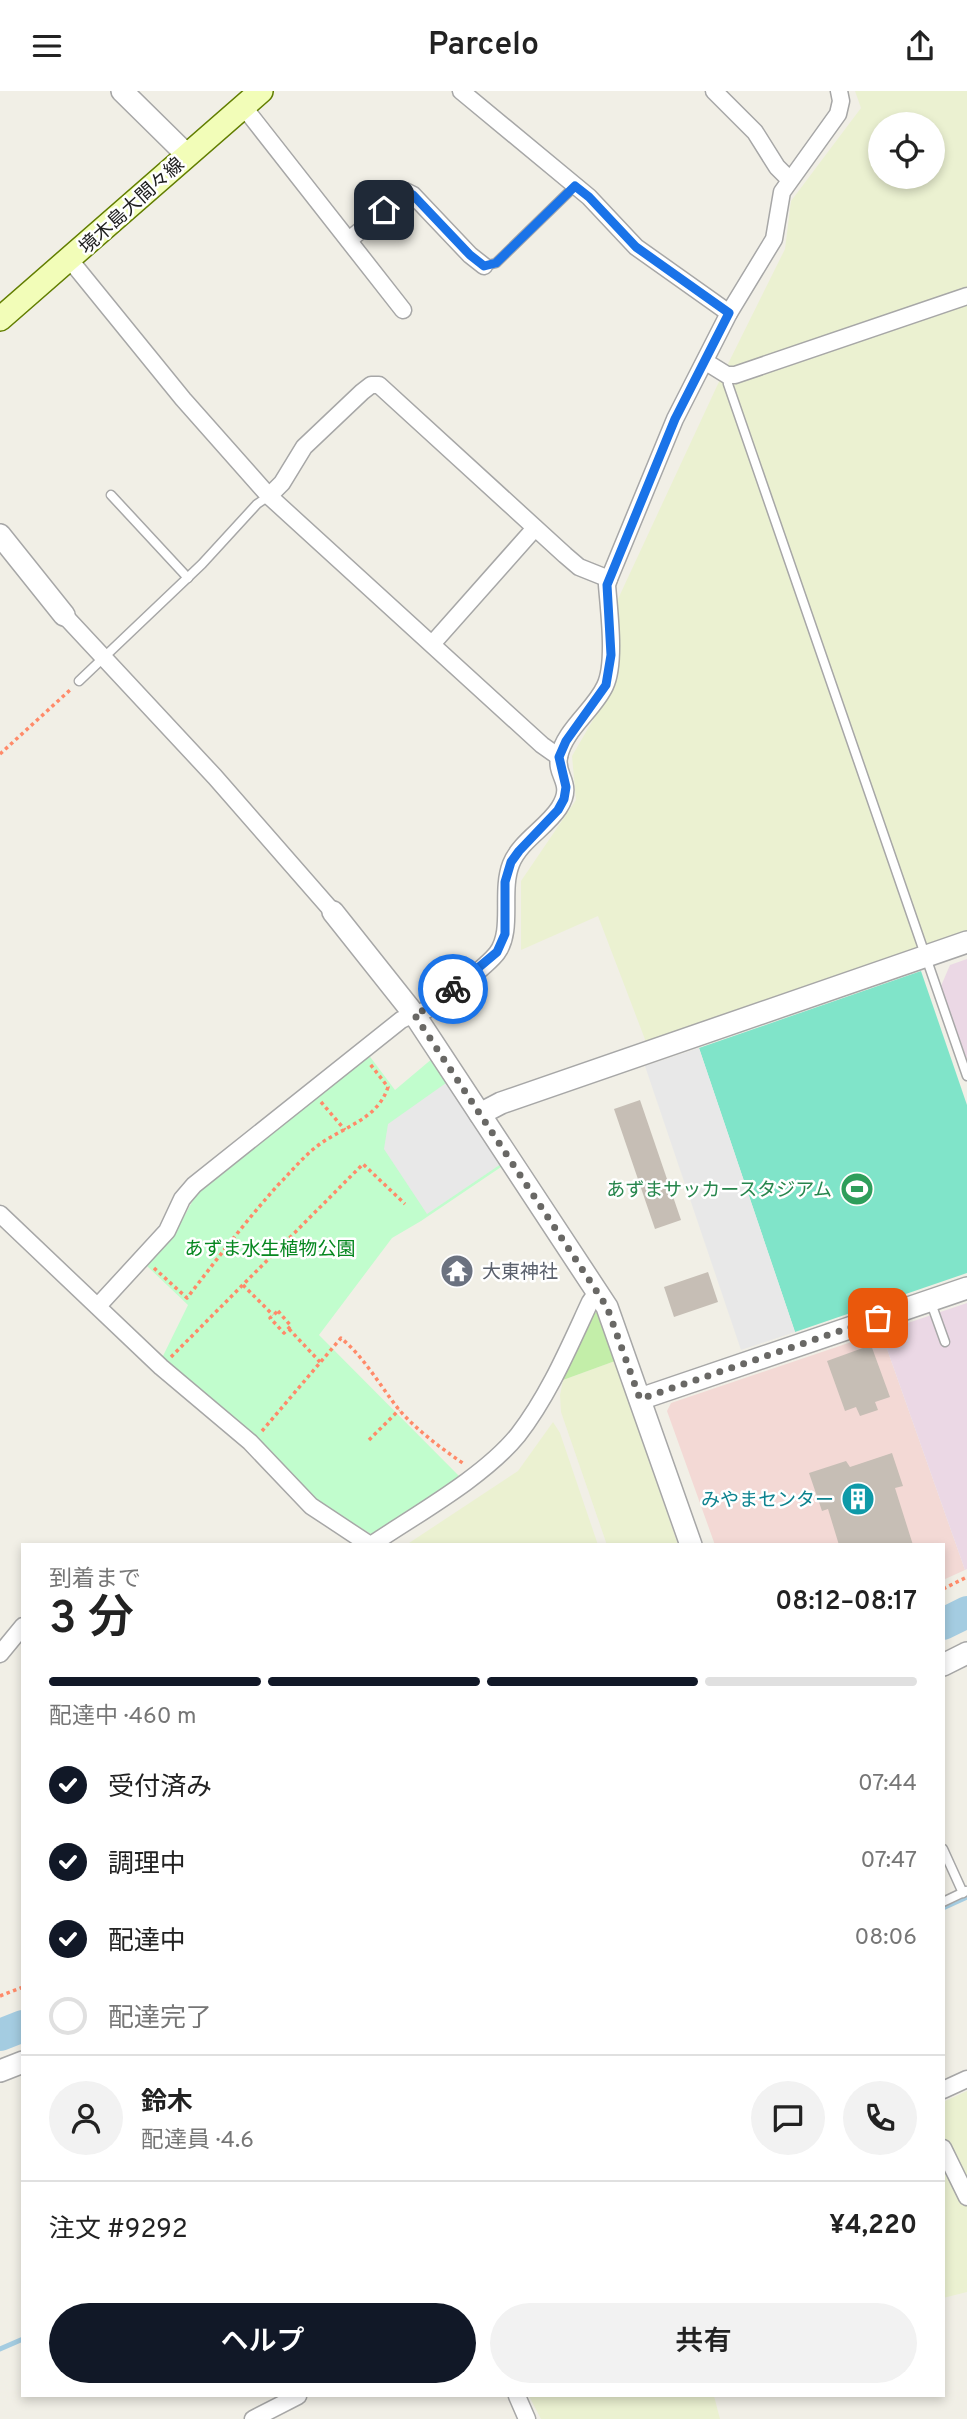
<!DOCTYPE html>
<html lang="ja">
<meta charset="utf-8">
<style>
:root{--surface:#fff;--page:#f2f2f2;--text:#222;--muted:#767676;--line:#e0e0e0;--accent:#111827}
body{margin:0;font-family:Overpass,"Noto Sans JP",sans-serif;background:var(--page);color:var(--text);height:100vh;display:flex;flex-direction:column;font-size:26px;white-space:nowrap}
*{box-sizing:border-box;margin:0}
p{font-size:23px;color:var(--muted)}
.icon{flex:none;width:38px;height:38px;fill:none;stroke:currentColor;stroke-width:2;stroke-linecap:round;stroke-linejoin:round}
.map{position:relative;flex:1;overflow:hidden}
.sheet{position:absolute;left:21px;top:1452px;width:924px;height:854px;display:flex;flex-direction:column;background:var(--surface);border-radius:0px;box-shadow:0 4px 10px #0003}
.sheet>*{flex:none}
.tools{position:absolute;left:868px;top:21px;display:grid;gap:14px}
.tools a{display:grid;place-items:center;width:77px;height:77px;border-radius:50%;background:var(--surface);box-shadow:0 4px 10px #0003;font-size:35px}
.pin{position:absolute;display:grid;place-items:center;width:60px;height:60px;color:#fff;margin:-30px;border-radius:14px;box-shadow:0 4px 10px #0006}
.courier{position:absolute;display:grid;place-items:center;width:70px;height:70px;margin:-35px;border:5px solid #1a73e8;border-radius:50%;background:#fff;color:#222;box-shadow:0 2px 9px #0007}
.head em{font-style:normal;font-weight:600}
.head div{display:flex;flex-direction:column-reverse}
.head{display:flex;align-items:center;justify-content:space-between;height:119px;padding:0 28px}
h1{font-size:46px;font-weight:600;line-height:52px}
.bar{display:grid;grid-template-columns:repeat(4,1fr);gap:10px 7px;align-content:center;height:84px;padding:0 28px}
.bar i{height:9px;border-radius:5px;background:var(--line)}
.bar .selected{background:var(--accent)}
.bar p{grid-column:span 4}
.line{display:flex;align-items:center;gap:18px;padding:0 28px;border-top:2px solid var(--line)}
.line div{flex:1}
.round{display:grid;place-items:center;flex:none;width:74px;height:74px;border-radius:37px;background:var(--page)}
ol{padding:0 28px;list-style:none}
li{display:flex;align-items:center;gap:21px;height:77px}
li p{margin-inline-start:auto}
li .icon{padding:7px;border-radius:50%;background:var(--accent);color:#fff;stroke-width:4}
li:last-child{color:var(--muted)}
li i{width:38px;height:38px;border:4px solid var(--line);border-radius:50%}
.action{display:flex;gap:14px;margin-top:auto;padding:14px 28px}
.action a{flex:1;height:80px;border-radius:42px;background:var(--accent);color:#fff;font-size:28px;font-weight:600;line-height:80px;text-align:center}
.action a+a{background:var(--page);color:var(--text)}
header{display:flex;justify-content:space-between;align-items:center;height:91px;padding:0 28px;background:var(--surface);font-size:32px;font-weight:600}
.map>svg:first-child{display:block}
.commercial{fill:#f3d9d5}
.industrial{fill:#ebd8e5}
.farmland{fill:#ebf1d1;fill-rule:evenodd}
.grass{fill:#c3eea9}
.park{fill:#c1fdcd}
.pitch{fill:#80e4c9}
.parking{fill:#e8e8e8}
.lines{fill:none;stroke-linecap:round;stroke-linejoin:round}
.stream{stroke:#a4cce1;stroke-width:5}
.river{stroke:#a4cce1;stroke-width:32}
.building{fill:#c6beb5}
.service-casing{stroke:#a7a7a7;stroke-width:11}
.minor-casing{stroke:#a7a7a7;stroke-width:19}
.tertiary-casing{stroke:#a7a7a7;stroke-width:24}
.secondary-casing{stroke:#627e00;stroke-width:26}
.path{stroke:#ff8a69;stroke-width:3.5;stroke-dasharray:3.5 3.5;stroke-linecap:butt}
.service{stroke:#fff;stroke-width:8}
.minor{stroke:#fff;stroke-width:16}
.tertiary{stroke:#fff;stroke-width:21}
.secondary{stroke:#f2fdb8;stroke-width:23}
.done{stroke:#696865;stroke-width:7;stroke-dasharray:0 12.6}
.route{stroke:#1a73e8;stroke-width:9}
.labels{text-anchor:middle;stroke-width:5;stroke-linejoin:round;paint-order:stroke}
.street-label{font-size:19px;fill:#202020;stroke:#fff}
.leisure-label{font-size:19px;fill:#27864d;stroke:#fff;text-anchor:end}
.park-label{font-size:19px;fill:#05871f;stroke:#fff}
.worship-label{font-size:19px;fill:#5b616d;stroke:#fff;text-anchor:start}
.culture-label{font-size:19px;fill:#0d838f;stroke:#fff;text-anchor:end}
</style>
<header><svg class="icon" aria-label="menu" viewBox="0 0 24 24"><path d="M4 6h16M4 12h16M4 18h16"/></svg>Parcelo<svg class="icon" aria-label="share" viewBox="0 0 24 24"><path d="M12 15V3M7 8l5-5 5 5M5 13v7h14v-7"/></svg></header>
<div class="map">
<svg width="967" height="2328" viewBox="0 0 967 2328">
<rect width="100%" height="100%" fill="#f1efe6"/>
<polygon class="commercial" points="881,1241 965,1479 943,1489 943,1454 715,1454 667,1320 671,1312"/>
<g class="industrial">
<polygon points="967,868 967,969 941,895 950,874"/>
<polygon points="967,1212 967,1478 965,1479 881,1241"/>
</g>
<g class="farmland">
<path d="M855 0H967V842L646 951 598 825 521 859V790L576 709 572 665 618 586V508L717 295 785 158 791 110 861 17ZM880 33H933V86H880Z"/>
<polygon points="615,1270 678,1454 607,1454 561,1321 560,1304 563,1289"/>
<polygon points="553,1331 560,1342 598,1454 406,1454 518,1380"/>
<polygon points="967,2000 967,2201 943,2207 943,2011"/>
<polygon points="529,2305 714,2305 720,2328 541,2328"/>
</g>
<polygon class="grass" points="593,1221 598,1222 615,1270 563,1289"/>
<polygon class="park" points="368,963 395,999 433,967 504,1074 421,1130 392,1147 319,1244 460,1386 371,1443 313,1408 262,1351 162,1267 188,1214 147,1175 172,1148 199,1098"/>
<polygon class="pitch" points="921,880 967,1014 967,1182 795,1241 699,957"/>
<g class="parking">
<polygon points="699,957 795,1241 741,1259 645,975"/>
<polygon points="446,992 501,1073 427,1123 384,1058 388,1033"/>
</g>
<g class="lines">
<g class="stream">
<polyline points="943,1817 967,1806"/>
<polyline points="0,2258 23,2248"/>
</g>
<g class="river">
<polyline points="943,1533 967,1521"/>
<polyline points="0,1944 23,1935"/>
</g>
</g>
<g class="building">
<polygon points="640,1009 681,1129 655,1138 614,1018"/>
<polygon points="708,1181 718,1211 674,1226 664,1196"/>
<polygon points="871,1254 890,1306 875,1311 878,1319 860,1325 856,1316 845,1320 827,1270"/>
<polygon points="892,1362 903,1395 895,1397 913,1454 839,1454 828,1418 822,1420 809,1382 846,1370 850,1376"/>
</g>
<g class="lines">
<defs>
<g id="service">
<polyline points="484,175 496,172 575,95"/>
<polyline points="727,284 728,293 967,985"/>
<polyline points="111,404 188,487"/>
<polyline points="79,590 202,473 257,413 269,405"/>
<polyline points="931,1212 945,1251"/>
<polyline points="943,1758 963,1802"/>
<polyline points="943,1811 966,1800"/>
</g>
<g id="minor">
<polyline points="461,0 589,106 636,156 729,222"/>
<polyline points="714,0 755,41 777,76 789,88"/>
<polyline points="243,15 403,219"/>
<polyline points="349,149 407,101 413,104 470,164 484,175"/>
<polyline points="70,169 183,308 269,405 542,654 559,666"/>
<polyline points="706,271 727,284 735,284 967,205"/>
<polyline points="269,405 282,392 304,356 362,301 371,294 379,294 565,464 579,476 609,488"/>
<polyline points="64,524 215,686 333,821"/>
<polyline points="433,552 535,437"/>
<polyline points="0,1123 161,1276 250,1351 311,1415 370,1454"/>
<path d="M98 1215 167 1140 182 1108 194 1094 401 929C409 925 418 923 426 919 440 912 488 874 497 862 514 839 500 801 511 773 520 750 546 737 559 717 575 692 555 686 559 666 564 639 594 619 605 595 616 572 609 520 607 494L609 488 675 328 729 222 774 148 782 101 838 23 841 10 839 0"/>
<path d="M371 1454C417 1423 484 1386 518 1344 549 1304 569 1256 590 1211L597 1201"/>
<polyline points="0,1563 23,1535"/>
<polyline points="943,1999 967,1988"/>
<polyline points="943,2057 967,2106"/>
<polyline points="517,2305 527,2328"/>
<polyline points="253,2328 298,2305"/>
</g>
<g id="tertiary">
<polyline points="122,0 187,64"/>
<polyline points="0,444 64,524"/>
<polyline points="333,821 414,923 607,1216 691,1454"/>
<polyline points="480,1023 501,1012 967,851"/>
<polyline points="640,1308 967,1197"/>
<polyline points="943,1574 967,1562"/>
<polyline points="0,1980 23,1971"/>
</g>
<polyline id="secondary" points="0,228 261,0"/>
</defs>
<use href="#service" class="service-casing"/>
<use href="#minor" class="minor-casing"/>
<use href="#tertiary" class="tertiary-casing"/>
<use href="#secondary" class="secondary-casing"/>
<g class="path">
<polyline points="0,663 70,599"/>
<polyline points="321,1011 345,1039"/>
<path d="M154 1177 187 1207C217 1168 245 1131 278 1094 291 1081 302 1067 316 1056 341 1036 377 1030 388 996L370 973"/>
<polyline points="243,1194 273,1224"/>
<polygon points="278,1220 291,1235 284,1242 270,1227"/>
<polyline points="289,1238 320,1271"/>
<polyline points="171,1266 363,1073 405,1113"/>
<path d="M262 1340 341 1247C365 1267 380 1295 400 1320 419 1341 441 1357 464 1373"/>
<polyline points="369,1349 399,1319"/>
<polyline points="943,1498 967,1486"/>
<polyline points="0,1905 23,1896"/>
</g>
<use href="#service" class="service"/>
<use href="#minor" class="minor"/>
<use href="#tertiary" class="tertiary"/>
<use href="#secondary" class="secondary"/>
</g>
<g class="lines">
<polyline class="done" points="453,898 427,918 414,923 607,1216 640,1308 878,1227"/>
<polyline class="route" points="384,119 407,101 413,104 470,164 484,175 496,172 575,95 589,106 636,156 729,222 675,328 607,494 611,564 606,594 566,650 559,666 566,696 564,708 558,719 519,760 511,771 505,791 505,843 497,861 453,898"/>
</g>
<defs>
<symbol id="stadium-disc" viewBox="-11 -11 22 22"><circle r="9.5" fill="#2e9e5b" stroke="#fff"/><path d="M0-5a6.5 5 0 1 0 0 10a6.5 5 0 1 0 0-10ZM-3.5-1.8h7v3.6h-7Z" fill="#fff"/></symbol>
<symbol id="temple-disc" viewBox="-11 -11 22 22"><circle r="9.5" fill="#6b7280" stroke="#fff"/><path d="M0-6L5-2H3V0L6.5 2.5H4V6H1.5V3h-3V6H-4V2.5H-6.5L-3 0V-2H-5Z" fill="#fff"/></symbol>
<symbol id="building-disc" viewBox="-11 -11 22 22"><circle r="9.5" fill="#0f9aa8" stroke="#fff"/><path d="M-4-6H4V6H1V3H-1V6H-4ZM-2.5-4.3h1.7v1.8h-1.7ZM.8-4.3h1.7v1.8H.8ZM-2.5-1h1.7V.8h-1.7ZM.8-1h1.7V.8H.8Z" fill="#fff"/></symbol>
</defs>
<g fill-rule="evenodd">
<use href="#stadium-disc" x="838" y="1079" width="38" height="38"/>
<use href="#temple-disc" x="438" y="1161" width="38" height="38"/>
<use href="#building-disc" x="839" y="1389" width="38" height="38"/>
</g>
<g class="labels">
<g class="street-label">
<text transform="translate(131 114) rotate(-42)" y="7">境木島大間々線</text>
</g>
<g class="leisure-label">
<text x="832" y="1105">あずまサッカースタジアム</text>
</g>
<g class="park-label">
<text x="270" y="1164">あずま水生植物公園</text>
</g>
<g class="worship-label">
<text x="482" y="1187">大東神社</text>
</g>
<g class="culture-label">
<text x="834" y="1415">みやまセンター</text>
</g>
</g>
</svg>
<div class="tools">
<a><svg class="icon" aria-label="locate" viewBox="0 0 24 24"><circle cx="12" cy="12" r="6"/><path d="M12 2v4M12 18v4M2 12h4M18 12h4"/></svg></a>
</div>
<div class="pin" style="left:878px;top:1227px;background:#ea580c"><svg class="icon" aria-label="bag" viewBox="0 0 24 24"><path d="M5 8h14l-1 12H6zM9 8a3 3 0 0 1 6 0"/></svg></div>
<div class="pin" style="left:384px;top:119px;background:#1f2937"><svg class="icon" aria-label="home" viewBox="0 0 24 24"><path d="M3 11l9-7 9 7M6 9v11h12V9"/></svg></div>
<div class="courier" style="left:453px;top:898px"><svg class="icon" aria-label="bike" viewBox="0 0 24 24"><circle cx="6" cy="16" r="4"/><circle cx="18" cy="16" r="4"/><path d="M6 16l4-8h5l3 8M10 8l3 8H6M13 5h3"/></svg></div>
<section class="sheet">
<div class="head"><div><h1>3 分</h1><p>到着まで</p></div><em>08:12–08:17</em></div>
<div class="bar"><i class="selected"></i><i class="selected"></i><i class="selected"></i><i></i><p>配達中 · 460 m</p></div>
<ol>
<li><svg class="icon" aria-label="check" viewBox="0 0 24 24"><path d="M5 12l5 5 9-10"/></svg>受付済み<p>07:44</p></li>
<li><svg class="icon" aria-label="check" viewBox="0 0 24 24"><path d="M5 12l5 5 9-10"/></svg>調理中<p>07:47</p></li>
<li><svg class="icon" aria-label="check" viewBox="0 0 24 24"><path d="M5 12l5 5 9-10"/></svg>配達中<p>08:06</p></li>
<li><i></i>配達完了</li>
</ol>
<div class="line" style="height:126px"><a class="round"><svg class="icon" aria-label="person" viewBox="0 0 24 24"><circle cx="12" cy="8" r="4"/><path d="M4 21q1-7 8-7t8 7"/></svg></a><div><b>鈴木</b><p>配達員 · 4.6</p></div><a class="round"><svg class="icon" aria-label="chat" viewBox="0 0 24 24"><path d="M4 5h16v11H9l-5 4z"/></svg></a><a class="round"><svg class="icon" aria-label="phone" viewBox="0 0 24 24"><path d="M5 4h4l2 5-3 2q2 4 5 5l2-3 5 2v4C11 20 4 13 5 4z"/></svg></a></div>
<div class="line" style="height:91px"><div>注文 #9292</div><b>¥4,220</b></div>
<div class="action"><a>ヘルプ</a><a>共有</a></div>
</section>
</div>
